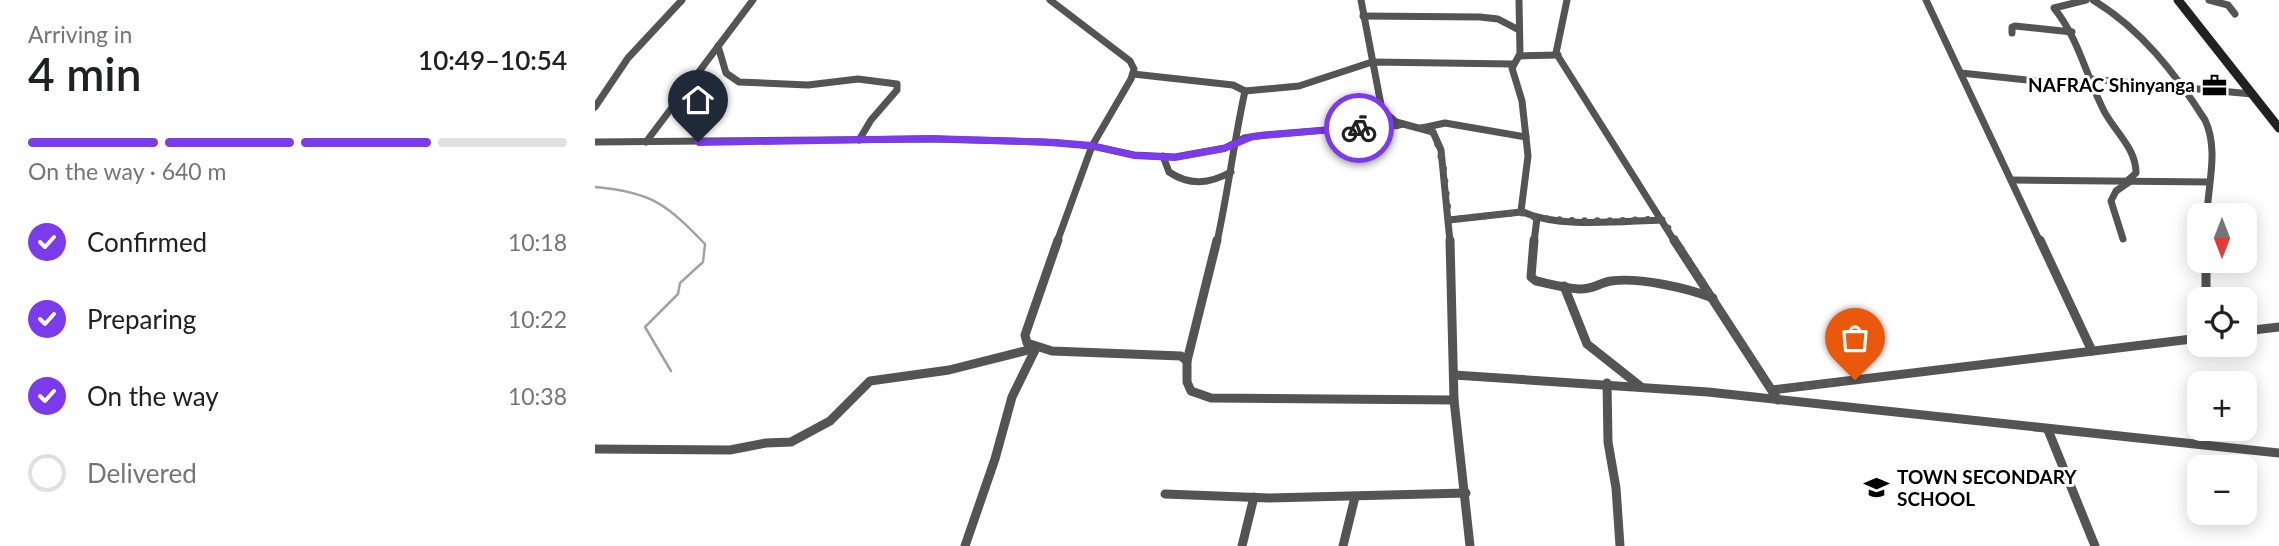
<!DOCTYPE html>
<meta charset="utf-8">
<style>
:root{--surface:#fff;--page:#f2f2f2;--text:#202124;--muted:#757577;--line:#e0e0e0;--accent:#7c3aed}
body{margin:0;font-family:Lato,sans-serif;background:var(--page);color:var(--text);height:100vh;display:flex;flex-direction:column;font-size:26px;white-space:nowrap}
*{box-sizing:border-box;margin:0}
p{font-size:23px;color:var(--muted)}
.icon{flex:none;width:38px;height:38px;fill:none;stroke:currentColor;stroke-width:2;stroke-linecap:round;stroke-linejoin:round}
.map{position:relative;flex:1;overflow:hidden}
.details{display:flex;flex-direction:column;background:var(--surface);width:595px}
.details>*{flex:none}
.needle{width:46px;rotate:180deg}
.controls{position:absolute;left:1592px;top:203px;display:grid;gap:14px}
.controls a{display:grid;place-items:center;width:70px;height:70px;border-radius:14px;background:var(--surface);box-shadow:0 4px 18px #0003;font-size:35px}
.pin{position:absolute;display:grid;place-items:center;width:60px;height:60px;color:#fff;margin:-72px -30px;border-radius:50% 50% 50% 0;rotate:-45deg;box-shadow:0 0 7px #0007}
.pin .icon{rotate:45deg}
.courier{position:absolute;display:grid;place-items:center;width:70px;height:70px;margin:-35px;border:5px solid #7c3aed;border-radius:50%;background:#fff;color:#222;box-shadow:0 2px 9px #0007}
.headline em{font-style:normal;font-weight:600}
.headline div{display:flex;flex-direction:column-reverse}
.headline{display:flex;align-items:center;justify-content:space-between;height:119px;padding:0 28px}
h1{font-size:46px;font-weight:600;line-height:52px}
.bar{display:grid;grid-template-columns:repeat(4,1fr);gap:10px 7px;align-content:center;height:84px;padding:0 28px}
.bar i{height:9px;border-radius:5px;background:var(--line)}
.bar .selected{background:var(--accent)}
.bar p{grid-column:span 4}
ol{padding:0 28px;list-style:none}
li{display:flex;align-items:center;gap:21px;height:77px}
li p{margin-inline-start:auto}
li .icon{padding:7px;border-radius:50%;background:var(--accent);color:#fff;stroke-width:4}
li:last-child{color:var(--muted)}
li i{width:38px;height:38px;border:4px solid var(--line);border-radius:50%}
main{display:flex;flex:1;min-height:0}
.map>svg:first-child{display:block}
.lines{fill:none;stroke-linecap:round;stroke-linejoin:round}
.stream{stroke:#a2a2a2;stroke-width:2.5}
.minor-far1{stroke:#545454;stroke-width:7}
.minor{stroke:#545454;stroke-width:9}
.secondary{stroke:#212121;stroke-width:9}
.route{fill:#7c3aed}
.done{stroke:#595959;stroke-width:7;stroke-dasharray:0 12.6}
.labels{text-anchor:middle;stroke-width:6;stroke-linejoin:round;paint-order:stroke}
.poi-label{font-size:19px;font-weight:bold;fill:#000;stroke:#fff;text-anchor:end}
</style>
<main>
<section class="details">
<div class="headline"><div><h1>4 min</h1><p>Arriving in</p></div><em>10:49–10:54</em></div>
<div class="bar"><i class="selected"></i><i class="selected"></i><i class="selected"></i><i></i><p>On the way · 640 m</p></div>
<ol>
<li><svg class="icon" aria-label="check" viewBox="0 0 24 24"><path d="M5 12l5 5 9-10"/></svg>Confirmed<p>10:18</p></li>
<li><svg class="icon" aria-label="check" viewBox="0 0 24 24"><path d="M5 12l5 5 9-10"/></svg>Preparing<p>10:22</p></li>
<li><svg class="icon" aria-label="check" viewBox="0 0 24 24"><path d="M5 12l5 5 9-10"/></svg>On the way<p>10:38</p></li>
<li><i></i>Delivered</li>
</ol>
</section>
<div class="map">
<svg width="1684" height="546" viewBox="0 0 1684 546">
<rect width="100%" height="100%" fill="#fff"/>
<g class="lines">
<path class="stream" d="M0 187C57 192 71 204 110 244L108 262 85 283 83 294 50 327 76 371"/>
<g class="minor-far1">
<polyline points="455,0 535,61 539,69 536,79 497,146 462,242"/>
<polyline points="766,0 787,110 801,122 838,132 846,150 855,242"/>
<path d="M924 0 925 54 917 68 927 101 933 156 926 211C963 229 1026 221 1067 220"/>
<polyline points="972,0 961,53 1080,242"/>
<polyline points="1331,0 1445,242"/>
<path d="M1491 0 1459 8C1484 39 1491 76 1509 111 1520 132 1541 148 1541 173L1532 181"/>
<path d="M1498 0C1546 29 1580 73 1610 120 1624 149 1613 184 1612 215"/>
<polyline points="1614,0 1633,5 1640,14"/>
<polyline points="768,16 885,17 903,19 924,30"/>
<polyline points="1417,33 1417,27 1420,26 1477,32"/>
<polyline points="123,46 131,73 144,82 213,85 263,79 302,84 302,90 276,120 264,140"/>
<polyline points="924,56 963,55"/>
<polyline points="1366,73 1442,81"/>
<path d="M538 74 638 85 650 91C639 141 633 192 622 242"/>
<polyline points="1496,79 1657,94"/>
<polyline points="650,91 704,86 777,62 918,64"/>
<polyline points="0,107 33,58 87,0"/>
<polyline points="827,128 850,123 931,137"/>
<polyline points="0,142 336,139 449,142 497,146 539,155 580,157 630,148 649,138 669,135 756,128 783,129 808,124"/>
<polyline points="51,142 158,0"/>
<path d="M568 156 574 172C595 186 614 184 636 172"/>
<polyline points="1416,180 1614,182"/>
<polyline points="854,220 926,212"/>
<polyline points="1528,239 1516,201 1521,191 1534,182"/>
<polyline points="939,242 942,218"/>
</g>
<g class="minor">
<polyline points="463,240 430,335 432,343 457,351 586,356 592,361 592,382 596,391 616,398 859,400"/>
<polyline points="855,240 859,400 875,546"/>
<path d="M939 240 936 277 941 281C955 284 970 288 984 289 997 290 1004 283 1016 281 1044 277 1092 288 1118 298"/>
<polyline points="1079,240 1183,400"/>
<polyline points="1445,240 1497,351"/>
<polyline points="1611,261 1611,299"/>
<polyline points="969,286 992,344 1045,386"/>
<polyline points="1650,331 1684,327"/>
<polyline points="592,361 622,240"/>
<polyline points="859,375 1113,392 1684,453"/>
<polyline points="1012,383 1013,442 1021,488 1025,546"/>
<polyline points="1177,390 1605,338"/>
<polyline points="1453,430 1500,546"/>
<polyline points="0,449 135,450 171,443 196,442 235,421 275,381 354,370 441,348"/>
<polyline points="570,494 674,498 871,493"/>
<polyline points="370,546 400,459 417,397 441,348"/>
<polyline points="647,546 659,497"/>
<polyline points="748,546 760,497"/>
</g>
<polyline class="secondary" points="1583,0 1684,128"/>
</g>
<polygon class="route" points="764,124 769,128 768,130 658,140 630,152 580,161 539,159 497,149 461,146 336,142 103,146 98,142 103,139 336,135 461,139 497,142 539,152 580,154 628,145 657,133"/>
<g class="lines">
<path class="done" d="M764 128C790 130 817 118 840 134L848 164 854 220 926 212C942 225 1042 220 1067 219L1177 390 1260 380"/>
</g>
<defs>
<symbol id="office-bare" viewBox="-9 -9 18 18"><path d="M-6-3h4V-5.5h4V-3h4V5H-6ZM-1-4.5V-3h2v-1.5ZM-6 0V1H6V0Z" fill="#000" stroke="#fff" stroke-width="2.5" paint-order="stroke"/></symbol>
<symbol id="school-bare" viewBox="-9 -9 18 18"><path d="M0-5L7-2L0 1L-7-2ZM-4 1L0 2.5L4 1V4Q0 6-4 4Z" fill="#000" stroke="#fff" stroke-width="2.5" paint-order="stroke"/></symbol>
</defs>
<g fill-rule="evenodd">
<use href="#office-bare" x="1602" y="68" width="35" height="35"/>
<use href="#school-bare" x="1264" y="470" width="35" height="35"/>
</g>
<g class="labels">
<g class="poi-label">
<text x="1600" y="92">NAFRAC Shinyanga</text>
<text x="1302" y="484" text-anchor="start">TOWN SECONDARY<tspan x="1302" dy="22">SCHOOL</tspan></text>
</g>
</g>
</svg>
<div class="controls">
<a><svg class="needle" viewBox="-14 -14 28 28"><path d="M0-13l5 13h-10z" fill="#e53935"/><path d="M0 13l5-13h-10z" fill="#757577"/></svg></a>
<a><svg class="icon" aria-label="locate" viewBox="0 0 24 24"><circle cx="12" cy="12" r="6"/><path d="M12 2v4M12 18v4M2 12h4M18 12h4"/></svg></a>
<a>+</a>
<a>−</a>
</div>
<div class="pin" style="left:1260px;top:380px;background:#ea580c"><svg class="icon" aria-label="bag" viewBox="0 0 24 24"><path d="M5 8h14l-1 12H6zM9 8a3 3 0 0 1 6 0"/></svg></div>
<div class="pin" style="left:103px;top:142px;background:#1f2937"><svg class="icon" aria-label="home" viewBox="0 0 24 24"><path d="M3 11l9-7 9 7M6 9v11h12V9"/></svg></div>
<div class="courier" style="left:764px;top:128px"><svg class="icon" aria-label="bike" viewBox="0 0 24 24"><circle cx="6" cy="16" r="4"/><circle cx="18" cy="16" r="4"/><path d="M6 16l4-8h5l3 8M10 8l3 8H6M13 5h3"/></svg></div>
</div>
</main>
